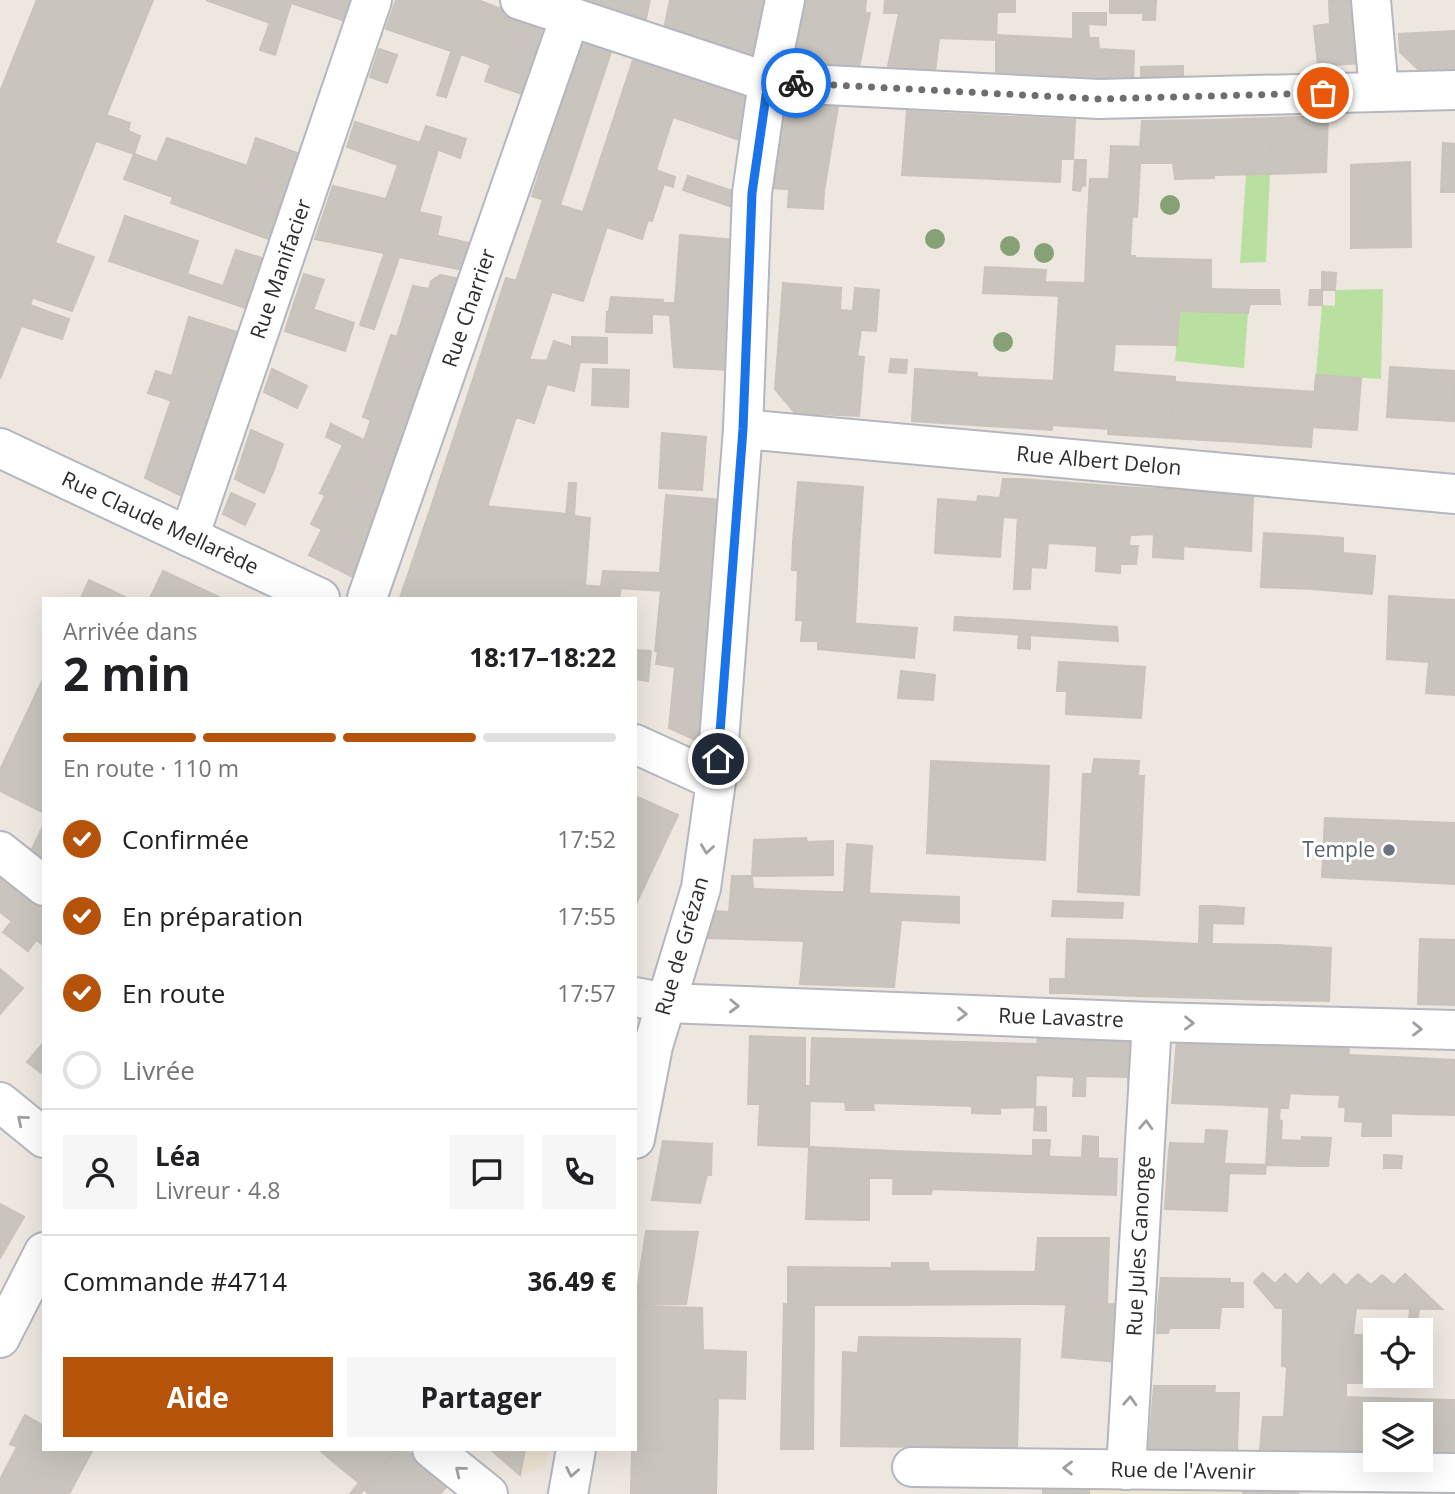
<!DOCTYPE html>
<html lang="fr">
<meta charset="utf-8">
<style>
:root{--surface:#fff;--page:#f6f6f6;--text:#202124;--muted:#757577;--line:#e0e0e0;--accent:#b45309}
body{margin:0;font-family:"Open Sans",sans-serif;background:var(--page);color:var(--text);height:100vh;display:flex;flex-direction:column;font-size:26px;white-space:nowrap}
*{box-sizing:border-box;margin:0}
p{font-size:23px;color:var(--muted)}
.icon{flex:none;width:38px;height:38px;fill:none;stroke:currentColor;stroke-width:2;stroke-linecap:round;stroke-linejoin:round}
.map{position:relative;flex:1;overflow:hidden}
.details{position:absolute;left:42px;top:597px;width:595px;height:854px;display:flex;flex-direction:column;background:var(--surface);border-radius:0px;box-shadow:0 7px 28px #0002}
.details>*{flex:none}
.tools{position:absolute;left:1363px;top:1318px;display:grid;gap:14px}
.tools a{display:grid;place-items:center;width:70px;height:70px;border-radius:0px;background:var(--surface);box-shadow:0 7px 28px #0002;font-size:35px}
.pin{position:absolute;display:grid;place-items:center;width:60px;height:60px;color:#fff;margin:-30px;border:4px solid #fff;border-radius:50%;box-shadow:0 2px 7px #0007}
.courier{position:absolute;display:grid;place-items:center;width:70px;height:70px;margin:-35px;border:5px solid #1a73e8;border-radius:50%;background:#fff;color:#222;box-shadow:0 2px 9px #0007}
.head em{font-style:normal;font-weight:700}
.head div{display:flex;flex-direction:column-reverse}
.head{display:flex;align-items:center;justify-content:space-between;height:119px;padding:0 21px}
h1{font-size:46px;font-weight:700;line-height:52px}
.bar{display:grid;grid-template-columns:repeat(4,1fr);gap:10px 7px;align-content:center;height:84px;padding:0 21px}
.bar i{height:9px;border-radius:5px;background:var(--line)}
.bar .current{background:var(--accent)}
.bar p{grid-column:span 4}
.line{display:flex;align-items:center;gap:18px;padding:0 21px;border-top:2px solid var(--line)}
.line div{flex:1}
.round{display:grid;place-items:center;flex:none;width:74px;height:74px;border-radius:0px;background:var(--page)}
ol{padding:0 21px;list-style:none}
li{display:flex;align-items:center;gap:21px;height:77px}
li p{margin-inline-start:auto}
li .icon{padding:7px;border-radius:50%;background:var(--accent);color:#fff;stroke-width:4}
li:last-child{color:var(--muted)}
li i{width:38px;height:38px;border:4px solid var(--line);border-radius:50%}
.button{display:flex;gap:14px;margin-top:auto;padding:14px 21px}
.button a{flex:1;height:80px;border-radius:0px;background:var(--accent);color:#fff;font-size:28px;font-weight:700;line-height:80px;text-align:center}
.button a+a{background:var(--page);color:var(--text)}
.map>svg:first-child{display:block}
.education{fill:#ede3d1}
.green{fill:#bae0a1}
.building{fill:#c9c5be;stroke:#c9c3ba;stroke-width:2}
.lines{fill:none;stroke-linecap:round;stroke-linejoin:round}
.minor-casing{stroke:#b4b7bf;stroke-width:42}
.minor{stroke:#fff;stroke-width:38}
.tree{fill:#87a176}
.oneway{stroke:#a0a0a0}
.done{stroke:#706e6c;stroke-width:7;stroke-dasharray:0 12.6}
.route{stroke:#1a73e8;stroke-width:9}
.worship-dot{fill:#6b7280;stroke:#fff;stroke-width:2.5}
.labels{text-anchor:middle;stroke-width:6;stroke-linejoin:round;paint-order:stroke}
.street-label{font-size:21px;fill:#2d2d2d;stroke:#fff}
.worship-label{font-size:21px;fill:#5b616d;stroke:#fff;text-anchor:end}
</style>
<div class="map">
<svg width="1455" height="1494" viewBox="0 0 1455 1494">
<rect width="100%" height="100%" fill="#ede7e0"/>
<g class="education">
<polygon points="490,1449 550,1449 545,1467 520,1475"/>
<polygon points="1043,1485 1299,1490 1298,1494 1043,1494"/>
</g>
<g class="green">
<polygon points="1246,174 1270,174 1266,262 1240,263"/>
<polygon points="1383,289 1381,379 1316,375 1322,305 1335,306 1335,290"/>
<polygon points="1179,311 1248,313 1244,368 1175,361"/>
</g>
<g class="building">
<polygon points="37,0 83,0 54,72 14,57"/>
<polygon points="83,0 153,0 114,96 54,72"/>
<polygon points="206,0 278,0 270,23"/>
<polygon points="278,0 355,0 348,22 291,3 275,55 260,50"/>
<polygon points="396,0 468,0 451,51 386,29"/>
<polygon points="468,0 478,0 509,12 491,65 461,54 446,97 437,95"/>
<polygon points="582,0 650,0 645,23"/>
<polygon points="670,0 719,0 712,46 664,29"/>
<polygon points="719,0 770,0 757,63 712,46"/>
<polygon points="802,0 866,0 865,14 800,14"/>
<polygon points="885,0 927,0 925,12 899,13 884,13"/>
<polygon points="927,0 1015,0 1015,12 925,12"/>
<polygon points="1110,0 1144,0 1143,13 1110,13"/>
<polygon points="1144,0 1156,0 1155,20 1143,20"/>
<polygon points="1358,0 1363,63 1318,66 1314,26 1330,24 1329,1"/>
<polygon points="509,12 549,27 527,96 485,81"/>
<polygon points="925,12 997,12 996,40 939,38 935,73 913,72"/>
<polygon points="925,12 913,72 887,71 899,13"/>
<polygon points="870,13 859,68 791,65 800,14"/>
<polygon points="1073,13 1106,13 1106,25 1088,24 1089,38 1098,38 1099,49 1134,51 1133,85 1073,83"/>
<polygon points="1455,31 1455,70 1420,71 1400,52 1399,34"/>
<polygon points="996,35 1073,39 1073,83 996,78"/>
<polygon points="583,38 612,49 560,205 532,196"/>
<polygon points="379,49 397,55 387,83 370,77"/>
<polygon points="14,57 114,96 69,208 43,197 51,178 6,159 7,152 0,149 0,92"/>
<polygon points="634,57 660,66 609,220 583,212"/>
<polygon points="660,66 751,100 745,142 673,117 656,170 675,177 673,187 625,171"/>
<polygon points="1183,66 1183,83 1141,85 1141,67"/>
<polygon points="784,102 838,106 824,191 769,188"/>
<polygon points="907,111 975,115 972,178 902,175"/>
<polygon points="106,115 130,123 128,131 140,136 134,154 96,141"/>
<polygon points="975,115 1075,120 1073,159 1061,159 1060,182 972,178"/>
<polygon points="1328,116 1326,172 1270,174 1272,118"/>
<polygon points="1272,118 1270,174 1214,175 1216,120"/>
<polygon points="1216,120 1214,178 1175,179 1173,163 1139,163 1142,121"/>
<polygon points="355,122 420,143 394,226 324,213 333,186 386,199 398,165 347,147"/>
<polygon points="426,126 466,139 460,158 420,143"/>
<polygon points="167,138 247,166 256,138 303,155 285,208 157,162"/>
<polygon points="420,143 438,150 419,212 441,217 437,236 394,226"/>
<polygon points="1443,143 1455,144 1455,192 1441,192"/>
<polygon points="1111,146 1141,147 1137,217 1088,214 1090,179 1109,179"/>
<polygon points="0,149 7,152 6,159 51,178 43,197 0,181"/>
<polygon points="134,154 285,208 274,241 171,203 173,197 124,179"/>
<polygon points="1075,160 1086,160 1085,186 1082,185 1080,191 1073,190"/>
<polygon points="1410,162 1411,247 1351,248 1351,165"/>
<polygon points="625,171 664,184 652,221 648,220 642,239 607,227"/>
<polygon points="688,176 738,193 738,209 683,190"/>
<polygon points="0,181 69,208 39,282 0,267"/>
<polygon points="789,189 824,191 823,209 788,207"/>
<polygon points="543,200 609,220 583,301 516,281"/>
<polygon points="324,213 394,226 384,253 315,239"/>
<polygon points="1088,214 1132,216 1130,256 1135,256 1133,288 1118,288 1118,298 983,293 985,267 1046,270 1045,282 1085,283"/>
<polygon points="125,216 198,241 187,274 223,286 236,250 268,260 251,310 109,261"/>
<polygon points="394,226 478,245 469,271 399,257 396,266 381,263"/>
<polygon points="680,235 736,240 732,318 609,312 611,297 663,300 662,303 675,303"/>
<polygon points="55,243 94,257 72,311 33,298"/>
<polygon points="1135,258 1211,260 1211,289 1133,288"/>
<polygon points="381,263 396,266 374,329 360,325"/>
<polygon points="0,267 39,282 0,379"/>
<polygon points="1322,272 1336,273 1335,290 1322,290"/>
<polygon points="304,274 324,280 313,310 294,303"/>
<polygon points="440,275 466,280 443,351 397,336 413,286 429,289 431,281"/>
<polygon points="506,278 552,291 529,360 480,358"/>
<polygon points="783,283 841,288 840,310 853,311 855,288 879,290 876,331 861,330 857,357 778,350"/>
<polygon points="1118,288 1181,289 1177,345 1115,344"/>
<polygon points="1181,289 1211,289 1252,290 1248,313 1179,311"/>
<polygon points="1252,290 1279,290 1280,304 1250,304"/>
<polygon points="1310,290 1322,290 1322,305 1309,305"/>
<polygon points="1059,296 1118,298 1109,429 1051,425"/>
<polygon points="294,303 354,323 345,351 285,331"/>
<polygon points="30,305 69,319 62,339 22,326"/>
<polygon points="607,312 652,314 652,333 606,332"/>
<polygon points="670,315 732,318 730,370 674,367"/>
<polygon points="189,317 243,334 223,394 172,376"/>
<polygon points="391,335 443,351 424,410 371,394"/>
<polygon points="572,337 607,338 607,363 547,361 554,341 572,347"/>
<polygon points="778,350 864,357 859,416 795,413 775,389"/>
<polygon points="480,358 580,362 574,391 547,384 534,423 516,417 487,507 433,501"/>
<polygon points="891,359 907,360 906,373 889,372"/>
<polygon points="1390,367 1454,371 1452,421 1387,417"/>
<polygon points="272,369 307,386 297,408 264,392"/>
<polygon points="593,369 629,370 628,407 592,405"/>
<polygon points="915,369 977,373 973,425 912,421"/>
<polygon points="156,371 172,376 164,398 148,393"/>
<polygon points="1454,371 1455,371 1455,421 1452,421"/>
<polygon points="1113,372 1175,377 1170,438 1108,434"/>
<polygon points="1316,375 1361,378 1357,430 1312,427"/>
<polygon points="172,376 223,394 188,499 145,478 171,401 164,398"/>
<polygon points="976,377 1054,381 1052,430 973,425"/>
<polygon points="1175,382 1243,387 1239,442 1170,438"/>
<polygon points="1243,387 1315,392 1311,447 1239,442"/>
<polygon points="371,394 424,410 407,461 364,440 371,420 363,417"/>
<polygon points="331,424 407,461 386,525 320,493 343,445 326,437"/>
<polygon points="251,430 283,444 273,472 242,457"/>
<polygon points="662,433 706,437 702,490 659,488"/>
<polygon points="242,457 273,472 264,493 235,479"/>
<polygon points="1003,479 1020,479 1018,518 1003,517 1000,557 935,553 938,499 977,502 978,496 1000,498"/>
<polygon points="1020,479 1124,487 1120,573 1096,571 1097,546 1048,543 1046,568 1031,567 1030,589 1014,589"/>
<polygon points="798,482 863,487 859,547 793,542"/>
<polygon points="569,483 576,483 574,516 590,518 585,586 560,584"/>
<polygon points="1124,487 1185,491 1183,559 1153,557 1154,534 1130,535 1129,546 1138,546 1136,564 1120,564"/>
<polygon points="1185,491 1253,495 1251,551 1182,546"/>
<polygon points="231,493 255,504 245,525 223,514"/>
<polygon points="666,495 721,500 713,594 601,587 603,571 660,573"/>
<polygon points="325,496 386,525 367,584 309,555 322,529 311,524"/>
<polygon points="433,501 567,514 560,584 592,586 591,598 400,598"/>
<polygon points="1264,533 1314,536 1312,589 1261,587"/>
<polygon points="1314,536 1343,538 1343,553 1375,556 1372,594 1312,589"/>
<polygon points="793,542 859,547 855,624 796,620 798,570 792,570"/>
<polygon points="163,571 221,598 150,598"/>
<polygon points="89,580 127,598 81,598"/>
<polygon points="592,586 621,588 619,598 591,598"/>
<polygon points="661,591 713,594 709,655 655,651"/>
<polygon points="1389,596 1433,599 1429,662 1387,659"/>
<polygon points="1433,599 1455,600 1455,664 1429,662"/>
<polygon points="955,617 1013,620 1012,634 954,630"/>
<polygon points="803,620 917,628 914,658 818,649 818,641 801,641"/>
<polygon points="1013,620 1117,627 1118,641 1012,634"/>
<polygon points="1019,634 1030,635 1030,649 1018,648"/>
<polygon points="635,650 651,651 648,681 635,679"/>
<polygon points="658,651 709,655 702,743 669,728 675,667 656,664"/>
<polygon points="1059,662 1145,667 1141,718 1066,714 1067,691 1057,691"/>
<polygon points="1429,662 1455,664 1455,695 1426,693"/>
<polygon points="901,671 935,675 933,700 898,698"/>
<polygon points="44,677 44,813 0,791 0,770"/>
<polygon points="1094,759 1139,761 1138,776 1144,776 1139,895 1078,892 1083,774 1092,774"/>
<polygon points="931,761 1049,766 1045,860 927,853"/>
<polygon points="635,796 678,815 635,906"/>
<polygon points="1325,818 1455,823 1455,884 1322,877"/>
<polygon points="44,824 44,857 31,851"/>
<polygon points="806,838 807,842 833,841 833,875 752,876 754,840"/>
<polygon points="847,844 872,846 869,894 844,893"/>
<polygon points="0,864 44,899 44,946 0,912"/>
<polygon points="732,876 752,876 753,889 731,888"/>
<polygon points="731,888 959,897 959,923 901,920 894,987 800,984 804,941 707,938 715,911 729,912"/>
<polygon points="1053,901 1123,903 1122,918 1052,916"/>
<polygon points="1200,906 1213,906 1210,998 1137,996 1141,941 1199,944"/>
<polygon points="1213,906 1244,908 1243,924 1213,923"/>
<polygon points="12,921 36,940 28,951 3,932"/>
<polygon points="1067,939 1141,941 1137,996 1065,993"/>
<polygon points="1420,939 1455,940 1455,1005 1418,1004"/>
<polygon points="1212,944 1276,945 1275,1000 1210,998"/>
<polygon points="1276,945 1331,948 1329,1001 1275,1000"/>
<polygon points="0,969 23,988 0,1014"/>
<polygon points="1050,979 1066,979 1065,993 1050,993"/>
<polygon points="1038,1032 1087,1034 1085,1096 1073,1096 1074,1077 1036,1075"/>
<polygon points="1087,1034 1139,1036 1129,1090 1128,1077 1085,1076"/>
<polygon points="750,1036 805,1038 805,1086 810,1086 809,1147 758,1145 760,1104 748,1104"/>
<polygon points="1177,1037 1232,1039 1228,1105 1172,1103"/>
<polygon points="812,1038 1037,1044 1035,1107 1000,1108 1000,1114 972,1113 972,1106 873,1103 874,1110 846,1110 845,1102 810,1101"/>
<polygon points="1232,1039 1273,1040 1269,1107 1228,1105"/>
<polygon points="1273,1040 1306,1041 1304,1094 1290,1093 1288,1108 1280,1108 1279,1120 1282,1121 1281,1140 1302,1141 1301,1166 1266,1165"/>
<polygon points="1306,1041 1349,1042 1346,1107 1339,1107 1340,1095 1304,1094"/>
<polygon points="44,1042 44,1075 27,1062"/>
<polygon points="1348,1055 1416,1058 1413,1114 1391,1113 1391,1136 1362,1136 1363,1122 1345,1121"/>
<polygon points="1416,1058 1455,1060 1455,1115 1413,1114"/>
<polygon points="1035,1107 1046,1107 1046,1131 1034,1130"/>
<polygon points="1206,1130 1227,1131 1224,1164 1168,1162 1170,1143 1205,1144"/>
<polygon points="1083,1136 1098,1137 1098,1157 1082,1157"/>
<polygon points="1302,1137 1331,1138 1328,1166 1301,1166"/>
<polygon points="1033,1140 1050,1140 1049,1156 1033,1156"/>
<polygon points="663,1141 712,1144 711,1175 707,1175 700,1203 652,1200"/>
<polygon points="809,1147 894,1151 894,1178 869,1178 869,1220 806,1219"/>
<polygon points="894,1151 1117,1159 1116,1195 932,1189 931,1194 893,1194"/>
<polygon points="1384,1155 1402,1156 1401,1168 1384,1168"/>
<polygon points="1168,1162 1266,1165 1265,1174 1229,1173 1227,1211 1165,1209"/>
<polygon points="0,1204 24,1217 0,1258"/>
<polygon points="646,1231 698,1232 686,1304 635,1305"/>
<polygon points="1038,1238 1109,1238 1107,1305 1033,1304"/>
<polygon points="892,1263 928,1263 929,1271 1036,1272 1033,1304 890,1305"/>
<polygon points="788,1267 891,1268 890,1305 788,1305"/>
<polygon points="1263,1273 1275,1284 1285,1274 1297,1285 1308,1273 1321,1286 1334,1274 1346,1286 1358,1274 1371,1285 1382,1275 1394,1285 1405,1274 1442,1309 1276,1308 1254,1282"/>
<polygon points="1161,1278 1230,1279 1230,1283 1243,1283 1243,1307 1158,1307"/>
<polygon points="784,1304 814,1305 813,1449 781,1449"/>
<polygon points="1122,1304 1118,1362 1062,1357 1066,1305"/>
<polygon points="635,1306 702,1308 703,1350 746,1352 745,1399 718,1398 717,1449 632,1450 635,1449"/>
<polygon points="1158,1307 1221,1307 1219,1328 1169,1328 1168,1333 1157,1333"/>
<polygon points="1283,1307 1319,1308 1308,1451 1260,1450 1263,1417 1284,1417 1287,1367 1282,1366"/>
<polygon points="1319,1308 1356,1308 1353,1335 1376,1335 1371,1383 1346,1383 1346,1397 1409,1399 1408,1414 1376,1414 1376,1452 1308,1451"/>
<polygon points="1410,1309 1419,1309 1416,1330 1408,1330"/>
<polygon points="859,1337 1020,1339 1017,1448 841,1446 843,1352 858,1353"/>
<polygon points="1154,1386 1215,1386 1210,1450 1149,1449"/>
<polygon points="1214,1393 1239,1393 1237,1450 1210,1450"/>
<polygon points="1409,1399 1455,1400 1455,1453 1421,1452 1421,1414 1408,1414"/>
<polygon points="25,1415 44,1426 44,1449 87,1449 92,1451 69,1494 50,1494 5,1470 17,1447 10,1444"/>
<polygon points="318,1449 398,1449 360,1494 350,1494 359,1483"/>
<polygon points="398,1449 405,1449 447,1486 440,1494 369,1494 364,1489"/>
<polygon points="490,1449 525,1449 520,1475"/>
<polygon points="717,1449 716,1494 631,1494 632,1450"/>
<polygon points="5,1470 50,1494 0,1494 0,1480"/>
<polygon points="1043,1485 1089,1486 1089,1494 1043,1494"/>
<polygon points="1243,1489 1299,1490 1298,1494 1243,1494"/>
</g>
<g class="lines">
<defs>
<g id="minor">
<polyline points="520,0 768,82 1099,99 1455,90"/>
<polyline points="1371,0 1379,92"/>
<polyline points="743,429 1455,494"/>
<polyline points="0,448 320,598"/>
<polyline points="189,537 372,0"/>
<polyline points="367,598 570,17"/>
<polyline points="635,744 716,781"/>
<polyline points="0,851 44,886"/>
<polyline points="635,997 666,1003 1152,1022 1455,1030"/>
<polyline points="0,1102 44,1138"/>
<polyline points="635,1139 653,1046 701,888 716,781 743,429 752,193 768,82 785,0"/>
<polyline points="0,1338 44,1252"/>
<polyline points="432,1449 488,1494"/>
<polyline points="912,1467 1455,1473"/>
<polyline points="1126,1470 1152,1022"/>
<polyline points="568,1494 576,1449"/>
</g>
</defs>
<use href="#minor" class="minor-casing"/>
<use href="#minor" class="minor"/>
</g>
<g class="tree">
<circle cx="1170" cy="205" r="10"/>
<circle cx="935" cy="239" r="10"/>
<circle cx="1010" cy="246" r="10"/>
<circle cx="1044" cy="253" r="10"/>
<circle cx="1003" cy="342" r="10"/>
</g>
<defs><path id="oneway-chevron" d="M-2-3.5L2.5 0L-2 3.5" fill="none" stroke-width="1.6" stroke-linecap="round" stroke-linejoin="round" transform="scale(1.75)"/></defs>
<g class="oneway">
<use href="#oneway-chevron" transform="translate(707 849) rotate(98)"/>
<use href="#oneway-chevron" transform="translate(734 1006) rotate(2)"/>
<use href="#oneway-chevron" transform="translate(962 1014) rotate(2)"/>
<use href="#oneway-chevron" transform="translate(1189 1023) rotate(1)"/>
<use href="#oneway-chevron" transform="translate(1417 1029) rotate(1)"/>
<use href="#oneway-chevron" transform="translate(22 1120) rotate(-140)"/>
<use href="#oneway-chevron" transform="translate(1146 1125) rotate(-87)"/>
<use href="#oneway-chevron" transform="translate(1130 1401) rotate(-87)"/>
<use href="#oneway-chevron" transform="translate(1068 1468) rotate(-179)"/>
<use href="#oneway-chevron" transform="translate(460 1471) rotate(-141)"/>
<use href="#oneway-chevron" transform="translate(572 1472) rotate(101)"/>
</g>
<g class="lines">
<polyline class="done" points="796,83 1099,99 1323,93"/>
<polyline class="route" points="718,759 743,429 752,193 768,82 796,83"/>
</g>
<circle class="worship-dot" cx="1389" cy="850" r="7"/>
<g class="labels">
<g class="street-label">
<text transform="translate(281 269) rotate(-71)" y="7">Rue Manifacier</text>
<text transform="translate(469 308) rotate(-71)" y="7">Rue Charrier</text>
<text transform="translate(1099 461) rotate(5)" y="7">Rue Albert Delon</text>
<text transform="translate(160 523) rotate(25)" y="7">Rue Claude Mellarède</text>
<text transform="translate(682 946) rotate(-74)" y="7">Rue de Grézan</text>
<text transform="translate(1061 1018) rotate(2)" y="7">Rue Lavastre</text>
<text transform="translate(1139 1246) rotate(-87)" y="7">Rue Jules Canonge</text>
<text transform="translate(1183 1471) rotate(1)" y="7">Rue de l'Avenir</text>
</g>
<g class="worship-label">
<text x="1375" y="857">Temple</text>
</g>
</g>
</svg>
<div class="tools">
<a><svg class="icon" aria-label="locate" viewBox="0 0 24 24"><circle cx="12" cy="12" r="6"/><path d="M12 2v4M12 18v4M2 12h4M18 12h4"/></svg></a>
<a><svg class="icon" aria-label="layers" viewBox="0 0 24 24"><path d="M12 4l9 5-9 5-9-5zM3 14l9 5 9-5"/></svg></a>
</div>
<div class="pin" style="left:1323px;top:93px;background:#ea580c"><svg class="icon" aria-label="bag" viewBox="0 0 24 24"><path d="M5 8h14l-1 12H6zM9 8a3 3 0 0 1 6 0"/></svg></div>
<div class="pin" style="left:718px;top:759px;background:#1f2937"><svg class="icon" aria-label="home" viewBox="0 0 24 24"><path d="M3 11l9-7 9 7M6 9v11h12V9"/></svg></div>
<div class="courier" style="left:796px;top:83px"><svg class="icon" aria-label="bike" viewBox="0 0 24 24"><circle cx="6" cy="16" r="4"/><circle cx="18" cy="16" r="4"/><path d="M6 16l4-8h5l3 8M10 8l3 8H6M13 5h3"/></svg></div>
<section class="details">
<div class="head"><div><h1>2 min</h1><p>Arrivée dans</p></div><em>18:17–18:22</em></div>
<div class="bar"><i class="current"></i><i class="current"></i><i class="current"></i><i></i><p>En route · 110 m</p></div>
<ol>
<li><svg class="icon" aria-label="check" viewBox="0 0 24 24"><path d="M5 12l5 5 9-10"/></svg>Confirmée<p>17:52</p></li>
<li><svg class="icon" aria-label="check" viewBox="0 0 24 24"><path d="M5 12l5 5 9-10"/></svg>En préparation<p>17:55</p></li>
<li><svg class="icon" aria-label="check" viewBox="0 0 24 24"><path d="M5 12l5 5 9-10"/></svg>En route<p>17:57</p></li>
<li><i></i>Livrée</li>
</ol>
<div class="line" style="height:126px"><a class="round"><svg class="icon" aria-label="person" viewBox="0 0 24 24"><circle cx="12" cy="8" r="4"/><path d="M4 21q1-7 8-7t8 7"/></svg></a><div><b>Léa</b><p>Livreur · 4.8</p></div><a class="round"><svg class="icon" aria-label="chat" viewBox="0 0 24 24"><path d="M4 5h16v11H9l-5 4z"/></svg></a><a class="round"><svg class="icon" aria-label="phone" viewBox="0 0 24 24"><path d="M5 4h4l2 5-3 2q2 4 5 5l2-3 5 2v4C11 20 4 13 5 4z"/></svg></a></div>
<div class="line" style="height:91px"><div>Commande #4714</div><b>36.49 €</b></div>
<div class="button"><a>Aide</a><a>Partager</a></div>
</section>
</div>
